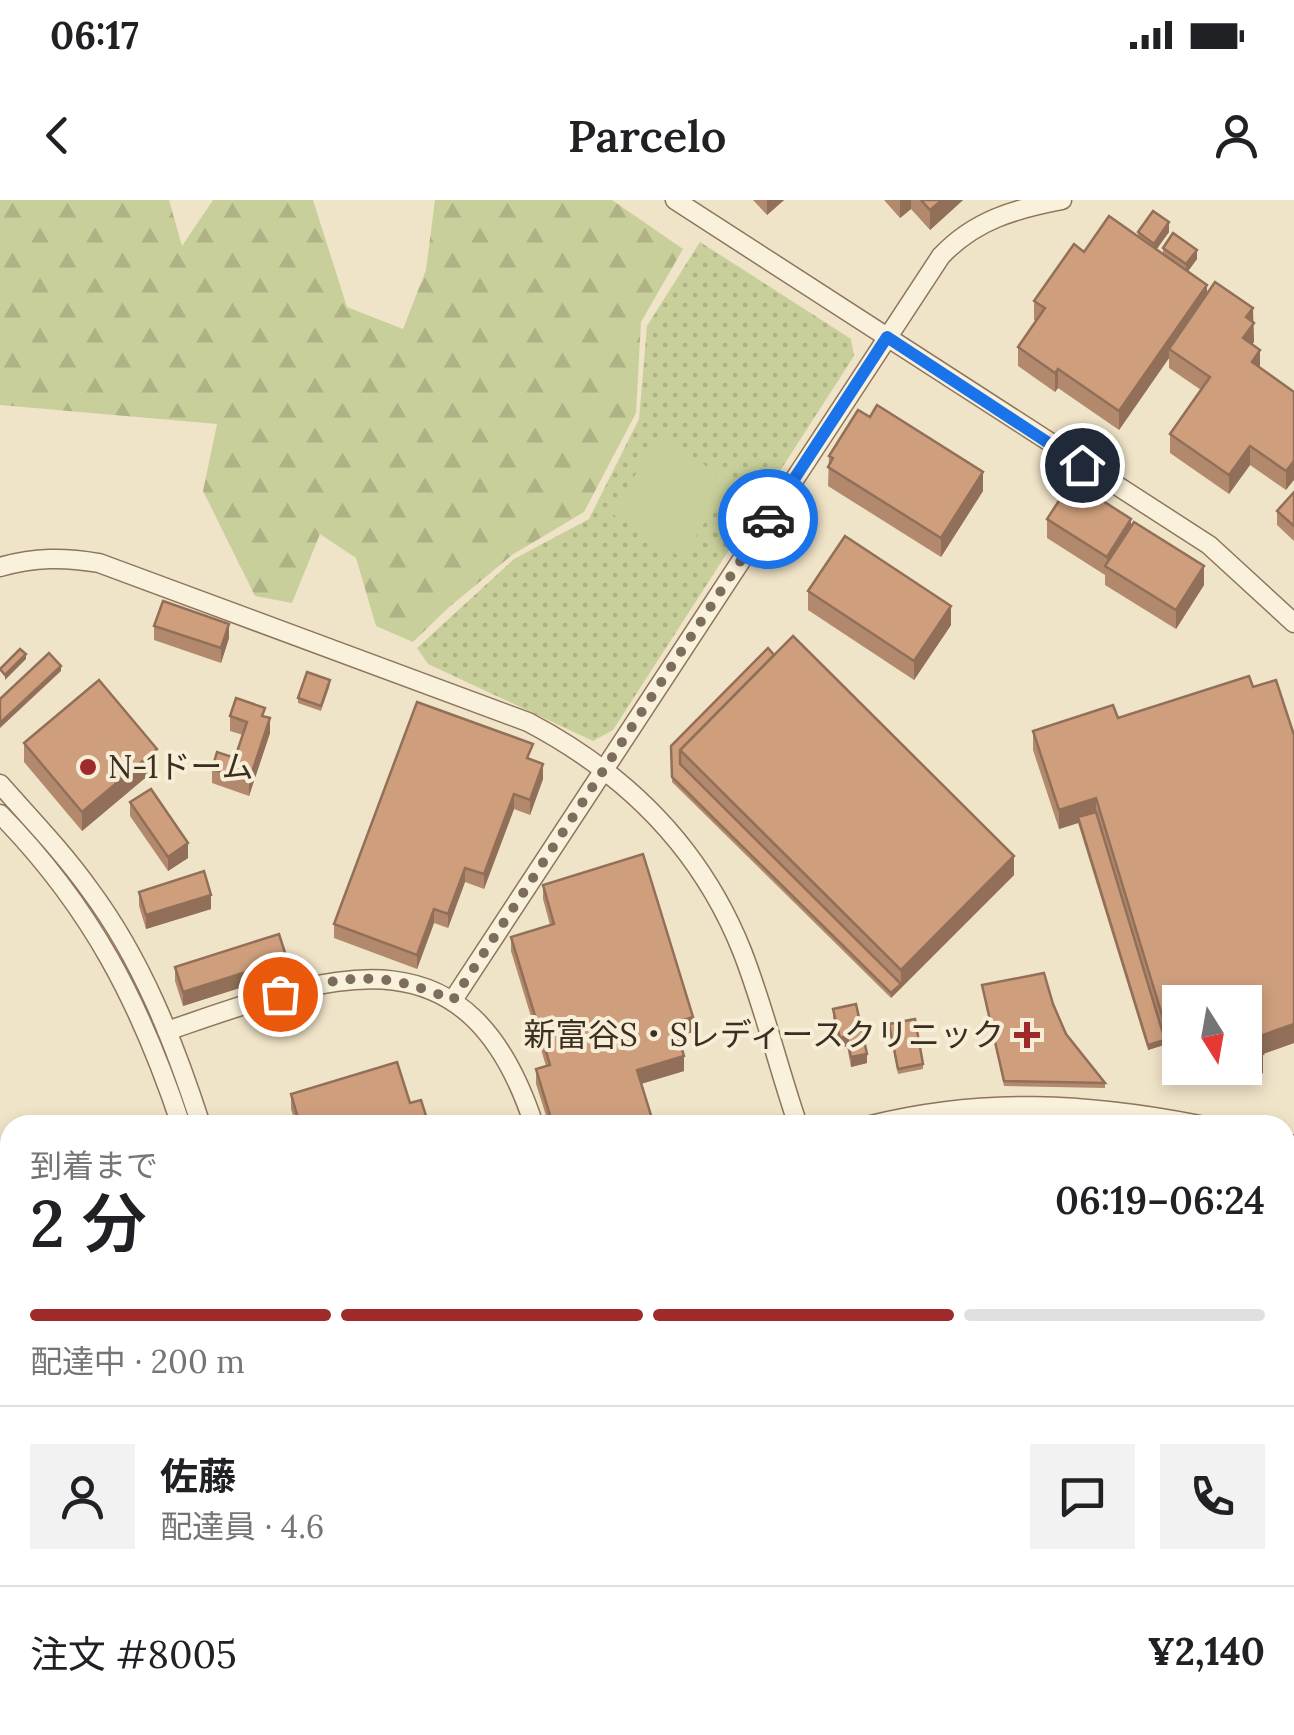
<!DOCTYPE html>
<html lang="ja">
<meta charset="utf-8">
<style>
:root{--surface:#fff;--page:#f2f2f2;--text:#202124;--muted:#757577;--line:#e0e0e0;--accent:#9e2a2b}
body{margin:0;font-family:Lora,"Noto Sans JP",serif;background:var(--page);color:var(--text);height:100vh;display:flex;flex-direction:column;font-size:38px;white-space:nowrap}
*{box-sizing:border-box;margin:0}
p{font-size:32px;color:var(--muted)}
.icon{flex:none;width:55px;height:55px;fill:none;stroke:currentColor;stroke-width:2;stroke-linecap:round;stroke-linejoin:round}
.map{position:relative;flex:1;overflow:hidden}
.side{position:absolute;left:0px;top:915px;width:1295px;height:620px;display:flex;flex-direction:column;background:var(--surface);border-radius:30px 30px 0 0;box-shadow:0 5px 15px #0003}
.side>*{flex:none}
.needle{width:65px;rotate:169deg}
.tools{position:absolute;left:1162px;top:785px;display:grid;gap:20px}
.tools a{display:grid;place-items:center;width:100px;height:100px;border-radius:0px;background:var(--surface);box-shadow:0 5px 15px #0003;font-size:50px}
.pin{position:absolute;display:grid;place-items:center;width:85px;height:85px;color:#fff;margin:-42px;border:5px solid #fff;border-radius:50%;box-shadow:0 2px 10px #0007}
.courier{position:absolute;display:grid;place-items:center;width:100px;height:100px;margin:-50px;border:8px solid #1a73e8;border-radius:50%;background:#fff;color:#222;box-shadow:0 2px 12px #0007}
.head em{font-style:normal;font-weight:600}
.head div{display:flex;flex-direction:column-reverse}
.head{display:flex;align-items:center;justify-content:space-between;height:170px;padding:0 30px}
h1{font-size:65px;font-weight:600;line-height:75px}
.bar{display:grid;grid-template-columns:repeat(4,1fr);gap:15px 10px;align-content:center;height:120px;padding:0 30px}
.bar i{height:12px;border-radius:8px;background:var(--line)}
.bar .current{background:var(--accent)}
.bar p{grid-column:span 4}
.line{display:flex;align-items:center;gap:25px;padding:0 30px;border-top:2px solid var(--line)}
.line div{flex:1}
.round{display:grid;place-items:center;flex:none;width:105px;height:105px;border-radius:0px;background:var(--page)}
.status{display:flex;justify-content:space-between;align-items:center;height:70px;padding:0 50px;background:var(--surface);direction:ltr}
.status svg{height:28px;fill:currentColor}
header{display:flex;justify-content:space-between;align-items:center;height:130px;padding:0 30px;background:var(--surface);font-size:45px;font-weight:600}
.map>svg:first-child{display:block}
.forest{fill:url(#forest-firs)}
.park{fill:url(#park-dots)}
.pitch{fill:#c9cf9b}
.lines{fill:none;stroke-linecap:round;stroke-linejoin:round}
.tertiary-tunnel{stroke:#ccc0a6;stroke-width:18;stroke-dasharray:18 9;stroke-linecap:butt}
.minor-casing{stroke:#8d765c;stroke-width:16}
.tertiary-casing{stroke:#8d765c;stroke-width:21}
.minor{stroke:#faf1dc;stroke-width:12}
.tertiary{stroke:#faf1dc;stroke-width:18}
.wall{fill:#b2896c}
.shaded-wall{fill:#916f58}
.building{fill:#cf9f7d;stroke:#916f58;stroke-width:2.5}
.done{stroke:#7c6e5b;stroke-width:10;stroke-dasharray:0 18}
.route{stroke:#1a73e8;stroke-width:12}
.poi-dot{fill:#9e2a2b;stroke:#f7eed8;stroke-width:4}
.labels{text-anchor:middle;stroke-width:8;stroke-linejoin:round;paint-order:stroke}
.poi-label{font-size:32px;fill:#3d2e20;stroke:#f7eed8;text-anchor:start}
</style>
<div class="status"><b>06:17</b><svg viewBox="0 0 49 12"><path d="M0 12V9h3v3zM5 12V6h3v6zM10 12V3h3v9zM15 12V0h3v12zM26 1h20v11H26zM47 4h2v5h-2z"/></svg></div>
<header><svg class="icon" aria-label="back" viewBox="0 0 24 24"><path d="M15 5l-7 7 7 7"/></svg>Parcelo<svg class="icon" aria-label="person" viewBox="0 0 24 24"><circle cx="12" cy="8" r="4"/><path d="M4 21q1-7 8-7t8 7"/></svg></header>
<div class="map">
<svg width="1294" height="1535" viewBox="0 0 1294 1535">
<defs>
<pattern id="forest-firs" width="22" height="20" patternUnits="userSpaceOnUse" patternTransform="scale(2.5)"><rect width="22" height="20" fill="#c9cf9b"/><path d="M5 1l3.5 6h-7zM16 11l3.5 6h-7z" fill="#aeb285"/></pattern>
<pattern id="park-dots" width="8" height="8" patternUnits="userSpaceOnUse" patternTransform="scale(2.5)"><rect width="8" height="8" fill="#c9cf9b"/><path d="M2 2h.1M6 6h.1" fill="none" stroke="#aeb285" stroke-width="1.8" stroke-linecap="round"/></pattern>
</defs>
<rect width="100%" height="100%" fill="#f0e4c8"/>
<g class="forest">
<polygon points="0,0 169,0 182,46 213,0 313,0 347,107 403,129 426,70 435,0 612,0 683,49 641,122 636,213 584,312 512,355 448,408 413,442 376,426 356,358 320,334 292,403 255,396 203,291 217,224 0,205"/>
<polygon points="853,1525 1098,1525 1098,1535 805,1535"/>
</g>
<polygon class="park" points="700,42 851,139 854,156 613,530 593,541 428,464 417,448 514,359 589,319 639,219 647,126"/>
<g class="pitch">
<polygon points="663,236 730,283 682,358 609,312"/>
<polygon points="1285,1266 1294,1268 1294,1535 1119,1535 1119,1525 1285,1525"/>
</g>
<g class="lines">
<polyline class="tertiary-tunnel" points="0,1193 10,1190"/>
<defs>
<g id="minor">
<polyline points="0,1260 10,1257"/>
<polyline points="0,1329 10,1361"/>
<polyline points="0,1475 10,1472"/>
<polyline points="49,1525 51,1535"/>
<polyline points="126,1525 128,1535"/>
<polyline points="280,1525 281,1535"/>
<polyline points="146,1535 208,1525"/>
</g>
<g id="tertiary">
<polyline points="675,0 1209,345 1294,423"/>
<path d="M0 367C35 357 64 357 99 363L528 522C625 573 701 648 742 751 764 807 778 867 798 925"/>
<path d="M0 584C31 619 63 652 90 690 142 760 174 842 201 925"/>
<path d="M0 614C91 707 140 802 181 925"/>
<path d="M453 800 941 56C975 20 1015 9 1062 0"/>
<path d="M167 831C325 777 466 717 534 925"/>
<path d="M871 925C984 897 1087 903 1200 925"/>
<polyline points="1285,943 1294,945"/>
<polyline points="349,1525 351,1535"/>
<polyline points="368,1525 369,1535"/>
<polyline points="770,1535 775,1525"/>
</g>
</defs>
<use href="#minor" class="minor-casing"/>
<use href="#tertiary" class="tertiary-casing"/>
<use href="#minor" class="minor"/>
<use href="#tertiary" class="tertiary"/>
</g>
<g class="wall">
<polygon points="753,0 784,0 767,15"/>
<polygon points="884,0 963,0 930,30 911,9 900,18"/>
<polygon points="1138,32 1169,32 1156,49 1163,54 1163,48 1197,59 1188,71 1207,94 1253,122 1254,142 1252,144 1260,168 1294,192 1286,290 1250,265 1229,294 1170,253 1170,234 1201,190 1169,168 1169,158 1119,230 1058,188 1055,192 1018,166 1018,147 1036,121 1034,120 1034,101 1084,52 1138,36"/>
<polygon points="829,256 983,291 941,357 828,286"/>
<polygon points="1294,292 1294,341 1277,325 1277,311"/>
<polygon points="1047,319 1131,325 1204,385 1176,429 1105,385 1105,375 1047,338"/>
<polygon points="808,391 951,425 914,480 808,410"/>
<polygon points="154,426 229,438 221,463 154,440"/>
<polygon points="774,455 1014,675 891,798 672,582 671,546"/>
<polygon points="330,485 321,511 298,503 298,498"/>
<polygon points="1253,487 1294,535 1294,843 1263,854 1263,873 1242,879 1220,875 1218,868 1245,868 1245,802 1180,802 1180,840 1148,850 1078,623 1059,629 1033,550 1033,531 1118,518"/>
<polygon points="230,516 265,517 270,533 249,596 212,583 212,569 235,558 243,535 230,531"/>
<polygon points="24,543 157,568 82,631 24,562"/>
<polygon points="533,559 532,560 543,579 530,615 514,609 484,689 465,682 448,728 434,723 417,769 334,738 334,724"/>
<polygon points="130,602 188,658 168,671 130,616"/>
<polygon points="543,685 693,832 678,836 684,871 641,884 654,925 549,925 536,884 536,869 546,866 511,751 511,737 550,725 543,699"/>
<polygon points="139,692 211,709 146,729 139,706"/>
<polygon points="175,767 287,773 183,806 175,781"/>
<polygon points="982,785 1053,804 1066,834 1105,883 1105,888 1004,886"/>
<polygon points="833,809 867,863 851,867 847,846 840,848 833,818"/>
<polygon points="889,824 923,864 923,869 898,874"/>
<polygon points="291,894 410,903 427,925 296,925 291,909"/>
<polygon points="1294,1076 1294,1128 1285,1127 1285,1078"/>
<polygon points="1285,1174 1294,1176 1294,1218 1285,1216"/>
<polygon points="10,1274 7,1304 1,1285 1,1276"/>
<polygon points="0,1484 10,1493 10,1525 20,1525 21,1535 0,1535"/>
<polygon points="70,1525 93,1525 93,1530 72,1533"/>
<polygon points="98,1525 120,1525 99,1529"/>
<polygon points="300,1525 325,1525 326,1535 302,1535"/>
</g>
<g class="shaded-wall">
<polygon points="767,0 784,0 767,15"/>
<polygon points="900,0 911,0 911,9 900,18"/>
<polygon points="942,0 963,0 930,30 930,10"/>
<polygon points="1169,22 1169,32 1154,53 1154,44"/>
<polygon points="1197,50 1197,59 1186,74 1186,64"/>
<polygon points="1207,85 1207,104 1169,149 1169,158 1119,230 1119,211"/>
<polygon points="1253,108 1254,142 1243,157 1243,138 1246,117"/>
<polygon points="1260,150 1260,169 1252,162"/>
<polygon points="1058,169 1058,188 1055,192 1055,173"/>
<polygon points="1250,246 1250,265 1229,294 1229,275"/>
<polygon points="1294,261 1294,280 1286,290 1286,271"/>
<polygon points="983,272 983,291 941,357 941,338"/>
<polygon points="1131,319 1131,338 1107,368 1107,357"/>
<polygon points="1204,366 1204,385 1176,429 1176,410"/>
<polygon points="951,406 951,425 914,480 914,461"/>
<polygon points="229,424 229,438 221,463 221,448"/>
<polygon points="26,454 26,459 5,480 5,475"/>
<polygon points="61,466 61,471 0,528 0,523"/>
<polygon points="270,518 270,533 249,596 249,581"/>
<polygon points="157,549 157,568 82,631 82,612"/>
<polygon points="543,564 543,579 530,615 530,600"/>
<polygon points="514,594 514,609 484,689 484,674"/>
<polygon points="1096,598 1096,617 1078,617 1078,623 1059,629 1059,610"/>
<polygon points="188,643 188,658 168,671 168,657"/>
<polygon points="1014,656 1014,675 891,798 891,793 901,784 901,770"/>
<polygon points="465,668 465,682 448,728 448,714"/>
<polygon points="211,695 211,709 146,729 146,715"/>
<polygon points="434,709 434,723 417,769 417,755"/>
<polygon points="287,759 287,773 183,806 183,792"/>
<polygon points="693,817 693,832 674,837 674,823"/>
<polygon points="1180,821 1180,840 1148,850 1148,845 1165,840 1165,825"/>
<polygon points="1294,824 1294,843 1257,856 1257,837"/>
<polygon points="847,836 847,846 840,848 840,838"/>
<polygon points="867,854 867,863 851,867 851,857"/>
<polygon points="1263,854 1263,873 1242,879 1242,868 1245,868 1245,860"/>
<polygon points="684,856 684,871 637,885 637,870"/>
<polygon points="427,919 427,925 409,925"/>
<polygon points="10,1133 10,1152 0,1155 0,1136"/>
<polygon points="10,1376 10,1385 0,1388 0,1378"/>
<polygon points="10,1415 10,1425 3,1427 3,1417"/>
<polygon points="10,1455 10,1464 0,1466 0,1457"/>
<polygon points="48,1528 48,1535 26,1535 26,1532"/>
</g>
<g class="building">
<polygon points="921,0 942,0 930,10"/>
<polygon points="1153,11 1169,22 1154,44 1138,32"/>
<polygon points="1109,16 1207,85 1119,211 1058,169 1055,173 1018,147 1045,108 1034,101 1074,44 1084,52"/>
<polygon points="1173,33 1197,50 1186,64 1163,48"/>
<polygon points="1215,82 1253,108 1246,117 1254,123 1243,138 1260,150 1252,162 1294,192 1294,261 1286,271 1250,246 1229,275 1170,234 1210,177 1169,149"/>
<polygon points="877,205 983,272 941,338 828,267 833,258 829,256 858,210 870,217"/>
<polygon points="1072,281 1131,319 1107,357 1047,319"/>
<polygon points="1294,292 1294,326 1277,311"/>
<polygon points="1134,322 1204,366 1176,410 1105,366"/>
<polygon points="845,336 951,406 914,461 808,391"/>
<polygon points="163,401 229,424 221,448 154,426"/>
<polygon points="793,436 1014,656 901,770 680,550"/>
<polygon points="768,448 774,455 680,550 680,564 901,784 891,793 672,577 671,546"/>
<polygon points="20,449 26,454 5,475 0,469"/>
<polygon points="49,453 61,466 0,523 0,499"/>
<polygon points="307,472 330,480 321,506 298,498"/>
<polygon points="1249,476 1253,487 1276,480 1294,535 1294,824 1257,837 1263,854 1245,860 1245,802 1180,802 1180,821 1165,825 1096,598 1059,610 1033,531 1113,505 1118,518"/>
<polygon points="99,480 157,549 82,612 24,543"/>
<polygon points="236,498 265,508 262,516 270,518 249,581 212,569 217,552 235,558 247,522 230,516"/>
<polygon points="417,502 533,544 527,558 543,564 530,600 514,594 484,674 465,668 448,714 434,709 417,755 334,724"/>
<polygon points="151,589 188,643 168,657 130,602"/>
<polygon points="1096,612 1165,840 1148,845 1078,617"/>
<polygon points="643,654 693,817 674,823 684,856 637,870 654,925 553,925 536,869 550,865 511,737 554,724 543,685"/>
<polygon points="204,671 211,695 146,715 139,692"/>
<polygon points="279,734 287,759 183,792 175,767"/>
<polygon points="1044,773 1053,804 1066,834 1105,883 1004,881 982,785"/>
<polygon points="856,804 867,854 851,857 847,836 840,838 833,809"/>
<polygon points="915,819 923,864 898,869 889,824"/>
<polygon points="397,862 410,903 421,900 427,919 409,925 300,925 291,894"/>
<polygon points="1294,1076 1294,1114 1285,1112 1285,1078"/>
<polygon points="2,1089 10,1116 10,1133 0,1136 0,1090"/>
<polygon points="1285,1174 1294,1176 1294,1204 1285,1202"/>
<polygon points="10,1274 10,1293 7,1294 1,1276"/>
<polygon points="10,1364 10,1376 0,1378 0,1366"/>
<polygon points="10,1396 10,1415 3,1417 0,1408 0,1399"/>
<polygon points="6,1436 10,1455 0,1457 0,1437"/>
<polygon points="8,1482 10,1502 0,1504 0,1484"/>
<polygon points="10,1512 10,1525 20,1525 21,1530 1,1532 0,1513"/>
<polygon points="25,1525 47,1525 48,1528 26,1532"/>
<polygon points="302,1525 325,1525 326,1527 302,1531"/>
</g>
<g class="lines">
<path class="done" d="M280 794C352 774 383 771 453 800L768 319"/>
<polyline class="route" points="768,319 887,137 1082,265"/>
</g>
<g class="poi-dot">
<circle cx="88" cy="567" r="10"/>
<path d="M1022 820h10v10h10v10h-10v10h-10v-10h-10v-10h10z"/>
</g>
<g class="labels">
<g class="poi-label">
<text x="108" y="578">N-1ドーム</text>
<text x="1004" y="846" text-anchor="end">新富谷S・Sレディースクリニック</text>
</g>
</g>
</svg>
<div class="tools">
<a><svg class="needle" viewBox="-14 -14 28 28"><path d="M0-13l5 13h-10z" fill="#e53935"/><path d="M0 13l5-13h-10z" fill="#757577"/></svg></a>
</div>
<div class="pin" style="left:280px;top:794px;background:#ea580c"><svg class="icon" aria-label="bag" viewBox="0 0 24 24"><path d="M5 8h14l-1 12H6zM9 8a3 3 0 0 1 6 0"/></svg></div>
<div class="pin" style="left:1082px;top:265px;background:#1f2937"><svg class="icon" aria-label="home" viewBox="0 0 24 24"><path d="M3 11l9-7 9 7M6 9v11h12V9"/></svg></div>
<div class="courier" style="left:768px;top:319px"><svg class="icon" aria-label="car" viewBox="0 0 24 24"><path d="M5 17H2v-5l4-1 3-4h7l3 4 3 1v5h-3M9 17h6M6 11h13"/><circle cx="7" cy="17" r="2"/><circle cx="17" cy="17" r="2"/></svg></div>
<section class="side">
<div class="head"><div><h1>2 分</h1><p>到着まで</p></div><em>06:19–06:24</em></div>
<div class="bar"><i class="current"></i><i class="current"></i><i class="current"></i><i></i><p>配達中 · 200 m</p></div>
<div class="line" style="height:180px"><a class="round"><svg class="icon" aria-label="person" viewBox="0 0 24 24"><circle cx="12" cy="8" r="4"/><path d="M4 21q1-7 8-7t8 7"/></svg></a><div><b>佐藤</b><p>配達員 · 4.6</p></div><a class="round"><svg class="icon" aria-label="chat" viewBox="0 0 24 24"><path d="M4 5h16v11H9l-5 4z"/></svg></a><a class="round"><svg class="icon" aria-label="phone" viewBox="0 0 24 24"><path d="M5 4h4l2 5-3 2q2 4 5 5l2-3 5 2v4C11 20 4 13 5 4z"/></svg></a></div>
<div class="line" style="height:130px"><div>注文 #8005</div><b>¥2,140</b></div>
</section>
</div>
